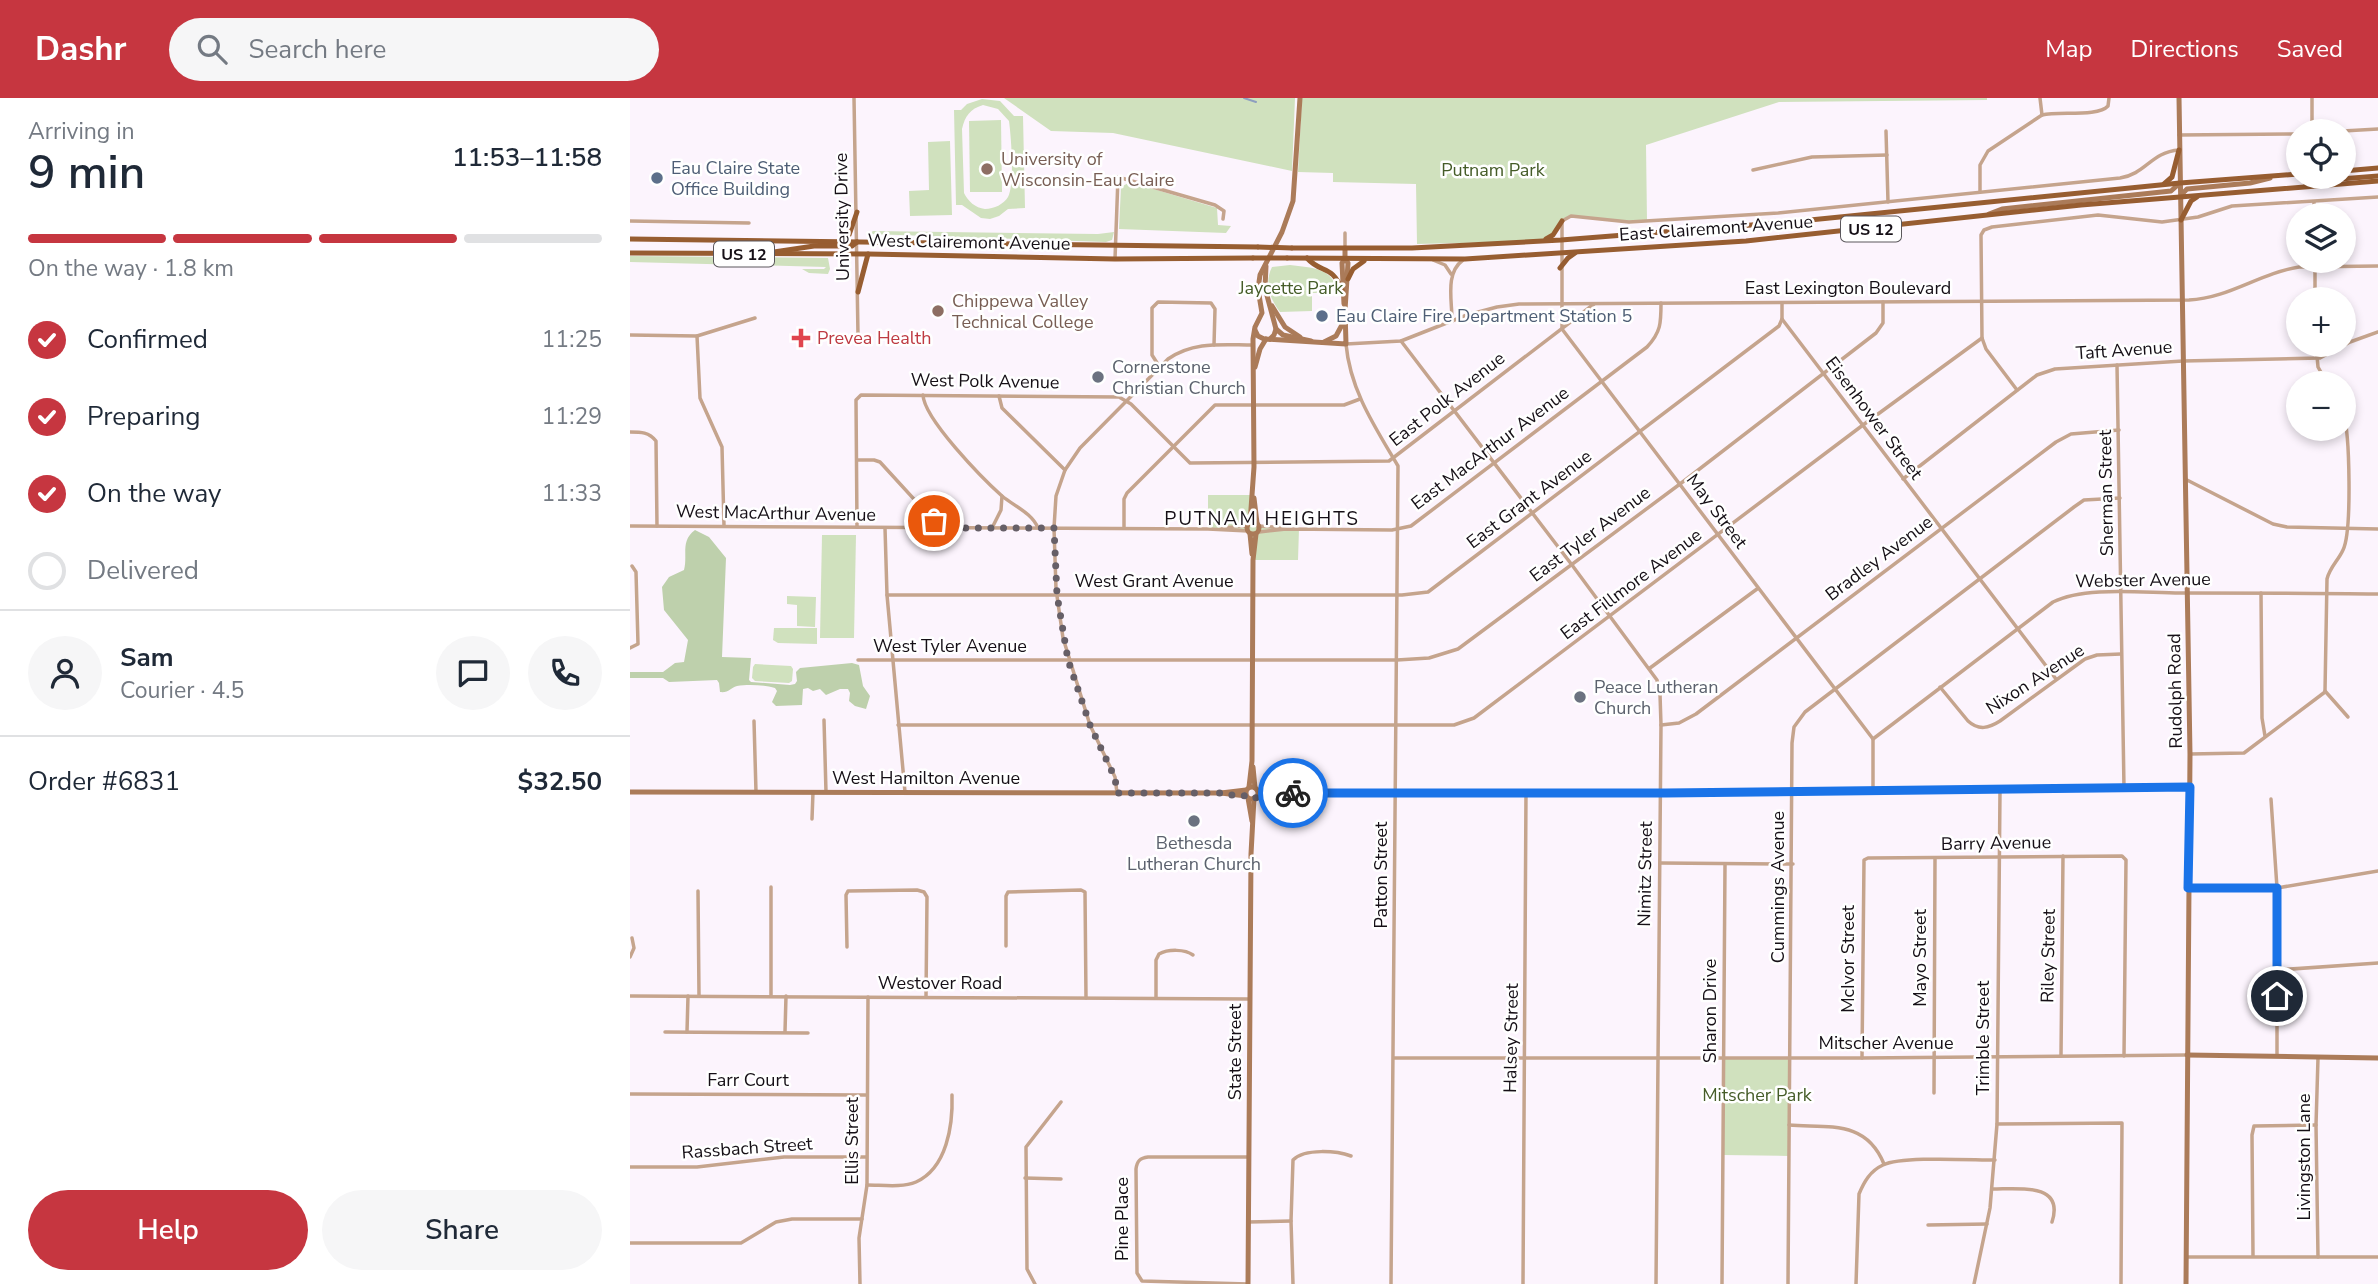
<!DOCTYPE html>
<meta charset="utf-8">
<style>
:root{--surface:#fff;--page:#f6f6f7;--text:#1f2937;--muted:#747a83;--line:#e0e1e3;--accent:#c63640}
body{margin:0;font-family:"Nunito Sans",sans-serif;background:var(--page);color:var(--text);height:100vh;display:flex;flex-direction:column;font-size:26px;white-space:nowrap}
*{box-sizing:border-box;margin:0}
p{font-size:23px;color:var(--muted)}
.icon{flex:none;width:38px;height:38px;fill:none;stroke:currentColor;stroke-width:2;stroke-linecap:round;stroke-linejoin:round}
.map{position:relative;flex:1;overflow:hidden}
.details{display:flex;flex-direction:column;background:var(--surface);width:630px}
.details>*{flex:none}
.fabs{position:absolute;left:1656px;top:21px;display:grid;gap:14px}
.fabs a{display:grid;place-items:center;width:70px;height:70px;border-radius:50%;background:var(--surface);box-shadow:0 4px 10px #0003;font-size:35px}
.pin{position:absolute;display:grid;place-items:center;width:60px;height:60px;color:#fff;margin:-30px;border:4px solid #fff;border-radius:50%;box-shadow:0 2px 7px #0007}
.courier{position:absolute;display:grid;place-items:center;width:70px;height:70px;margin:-35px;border:5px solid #1a73e8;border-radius:50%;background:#fff;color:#222;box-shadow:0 2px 9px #0007}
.overview em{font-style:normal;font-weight:600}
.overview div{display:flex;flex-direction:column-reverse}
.overview{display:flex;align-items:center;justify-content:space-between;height:119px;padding:0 28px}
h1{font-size:46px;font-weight:600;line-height:52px}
.bar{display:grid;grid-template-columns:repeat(4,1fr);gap:10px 7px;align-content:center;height:84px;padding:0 28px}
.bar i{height:9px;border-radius:5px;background:var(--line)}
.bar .selected{background:var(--accent)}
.bar p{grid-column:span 4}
.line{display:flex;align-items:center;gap:18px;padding:0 28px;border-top:2px solid var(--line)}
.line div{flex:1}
.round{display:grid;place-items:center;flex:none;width:74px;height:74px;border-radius:37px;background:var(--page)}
ol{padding:0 28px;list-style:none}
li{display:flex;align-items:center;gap:21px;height:77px}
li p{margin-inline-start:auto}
li .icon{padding:7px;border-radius:50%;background:var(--accent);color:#fff;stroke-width:4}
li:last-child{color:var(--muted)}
li i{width:38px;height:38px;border:4px solid var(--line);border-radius:50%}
.cta{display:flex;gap:14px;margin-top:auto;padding:14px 28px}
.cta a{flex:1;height:80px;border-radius:42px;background:var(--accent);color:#fff;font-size:28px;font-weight:600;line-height:80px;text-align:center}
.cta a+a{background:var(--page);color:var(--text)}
header{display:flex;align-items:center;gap:42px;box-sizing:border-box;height:98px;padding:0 35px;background:var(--accent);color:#fff}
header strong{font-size:33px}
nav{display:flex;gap:38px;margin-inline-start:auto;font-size:24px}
.search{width:490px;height:63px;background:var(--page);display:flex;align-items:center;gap:18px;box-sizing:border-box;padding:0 24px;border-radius:38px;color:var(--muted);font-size:26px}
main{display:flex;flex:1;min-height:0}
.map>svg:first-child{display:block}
.green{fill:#d0e1be;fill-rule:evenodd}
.forest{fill:#bed0ac}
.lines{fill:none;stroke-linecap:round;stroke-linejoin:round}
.stream{stroke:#8d9ebf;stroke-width:2}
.street{stroke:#c5a48d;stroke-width:3.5}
.secondary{stroke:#ab7b59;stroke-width:5}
.primary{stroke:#975d31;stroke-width:5}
.primary-bridge{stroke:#975d31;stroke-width:5}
.done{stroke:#665f67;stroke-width:7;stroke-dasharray:0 12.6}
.route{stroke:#1a73e8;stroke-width:9}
.education-dot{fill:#8d6e63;stroke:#fff;stroke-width:2.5}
.service-dot{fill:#5c6f8a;stroke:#fff;stroke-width:2.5}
.health-dot{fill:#e0444e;stroke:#fff;stroke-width:2.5}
.worship-dot{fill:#6b7280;stroke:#fff;stroke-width:2.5}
.labels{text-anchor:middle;stroke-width:5;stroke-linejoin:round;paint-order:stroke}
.shield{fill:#fff;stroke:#5b575c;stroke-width:2}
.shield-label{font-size:16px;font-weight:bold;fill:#150f16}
.education-label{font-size:18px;fill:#785e54;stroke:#fff;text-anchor:start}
.service-label{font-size:18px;fill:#4e5e75;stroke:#fff;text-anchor:start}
.park-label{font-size:18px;fill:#455c28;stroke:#fff}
.street-label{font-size:18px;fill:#150f16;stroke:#fff}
.health-label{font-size:18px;fill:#be3a42;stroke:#fff;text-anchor:start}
.worship-label{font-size:18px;fill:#5b616d;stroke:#fff;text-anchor:start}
.neighbourhood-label{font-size:19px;letter-spacing:2px;fill:#150f16;stroke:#fff}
</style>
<header>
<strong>Dashr</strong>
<div class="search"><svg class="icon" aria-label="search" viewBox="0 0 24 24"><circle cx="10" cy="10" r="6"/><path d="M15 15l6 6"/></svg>Search here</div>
<nav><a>Map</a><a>Directions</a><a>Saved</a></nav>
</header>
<main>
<section class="details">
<div class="overview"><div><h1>9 min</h1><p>Arriving in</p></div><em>11:53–11:58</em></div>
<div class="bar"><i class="selected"></i><i class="selected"></i><i class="selected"></i><i></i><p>On the way · 1.8 km</p></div>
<ol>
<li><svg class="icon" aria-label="check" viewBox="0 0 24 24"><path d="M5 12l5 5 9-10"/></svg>Confirmed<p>11:25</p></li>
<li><svg class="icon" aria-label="check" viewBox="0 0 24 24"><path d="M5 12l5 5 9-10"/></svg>Preparing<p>11:29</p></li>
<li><svg class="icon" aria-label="check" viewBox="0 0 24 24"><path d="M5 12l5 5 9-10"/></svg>On the way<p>11:33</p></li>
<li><i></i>Delivered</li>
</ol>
<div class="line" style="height:126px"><a class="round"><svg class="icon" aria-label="person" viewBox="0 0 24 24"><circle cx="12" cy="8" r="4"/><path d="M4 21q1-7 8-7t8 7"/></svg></a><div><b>Sam</b><p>Courier · 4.5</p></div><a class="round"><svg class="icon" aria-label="chat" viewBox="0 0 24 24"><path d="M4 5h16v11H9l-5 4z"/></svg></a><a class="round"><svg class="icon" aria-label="phone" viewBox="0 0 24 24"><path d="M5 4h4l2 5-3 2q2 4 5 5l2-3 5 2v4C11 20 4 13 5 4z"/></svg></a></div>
<div class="line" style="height:91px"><div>Order #6831</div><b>$32.50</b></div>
<div class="cta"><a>Help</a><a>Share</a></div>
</section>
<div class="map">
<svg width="1748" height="1186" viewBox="0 0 1748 1186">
<rect width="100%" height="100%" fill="#fcf4fd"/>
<g class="green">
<polygon points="374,0 665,0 662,73 483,35 421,33"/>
<polygon points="672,0 1357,0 1357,2 1149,4 1016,47 1017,123 988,124 939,118 914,143 787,146 786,86 703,84 703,75 668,74"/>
<path d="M352 1 370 3 384 18H393L395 110 378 111 369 118 360 121 351 120 332 107H326L324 12H331L337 6ZM353 7 368 11 379 23C381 38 385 86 378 99 374 106 364 111 355 111 345 110 338 103 334 95L332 31C335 18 340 11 353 7Z"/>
<polygon points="371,22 372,94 340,94 339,23"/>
<polygon points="320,43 322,117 280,118 279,93 299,92 298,44"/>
<polygon points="500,84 587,110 588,127 601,128 596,135 489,131 491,89"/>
<polygon points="243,133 468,136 484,134 482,142 476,144 239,136"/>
<polygon points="0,158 198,160 200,171 198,176 179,175 172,171 194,171 196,169 0,164"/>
<path d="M660 167C682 170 703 169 708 195H682V213L650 214C640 201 634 185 642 169Z"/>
<polygon points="578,397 624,397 629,428 669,431 668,462 623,462 618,433 578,431"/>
<polygon points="192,437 226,437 224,540 190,540"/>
<polygon points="157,498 186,499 185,529 167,528 167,507 157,506"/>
<polygon points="144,530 187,530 187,546 148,545 143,542"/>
<polygon points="125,566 161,568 163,571 162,583 159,585 125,583 122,580 123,569"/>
<polygon points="1094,960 1161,960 1159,1058 1093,1057"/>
</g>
<path class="forest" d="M65 432 79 439 96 460 92 559 121 560 119 582 121 584 160 587 165 586 167 583 166 574 170 570 222 565 229 567 233 588 240 598 236 611 225 608 219 603 220 595 218 591H210L196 597 190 591 183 593 178 590 173 591 172 607 146 608 142 604 147 593 145 590C135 587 118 586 107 588 100 590 99 595 90 594L89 585 87 582 39 584 33 580H0V574H33L45 565 54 564 58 542 34 512 32 489 39 479 54 472C58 457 50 443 65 432Z"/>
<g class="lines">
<polyline class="stream" points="614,0 626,4"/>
<g class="street">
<polyline points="224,0 228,237"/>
<path d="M1412 17C1429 13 1468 19 1478 8L1479 0"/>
<polyline points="1256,33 1258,104"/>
<polyline points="1682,33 1682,0"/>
<polyline points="1713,33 1748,31"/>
<polyline points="1549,37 1668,36"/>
<polyline points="1123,72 1182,59 1257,57"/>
<polyline points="1350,93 1350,67 1358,53 1412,17 1410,0"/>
<polyline points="1684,104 1684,117"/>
<polyline points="0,123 119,125"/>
<polyline points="715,150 715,135"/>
<polyline points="485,161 488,79 585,107 594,113 593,121"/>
<polyline points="803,162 815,167 821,176"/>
<polyline points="1685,163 1685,201"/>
<polyline points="1152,205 1152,221 1426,581"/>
<path d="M822 222C822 202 815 175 833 162"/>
<polyline points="0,237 67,238 125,220"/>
<polyline points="67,238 70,300 92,349 94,428"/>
<polyline points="771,243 942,467 1027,582 1030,596 1031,627 1026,1186"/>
<polyline points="1686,247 1688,269 1697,285"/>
<polyline points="1487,267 1494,690"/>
<polyline points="529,268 522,257 522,210 528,204 581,205 585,211 584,247"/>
<polyline points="1387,292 1356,251 1352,240 1351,137 1354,132 1362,129 1468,117 1532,124 1568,119 1602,108 1748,99"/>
<path d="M293 297C294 321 353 381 372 398 384 408 402 415 408 430"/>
<polyline points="369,298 372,310 435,372"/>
<path d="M0 334C11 334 19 334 26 343L27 428"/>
<polyline points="227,362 244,362 250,364 304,423 305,429"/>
<polyline points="1273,381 1407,277 1425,271 1553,263 1690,260 1720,244 1748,234"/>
<polyline points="1557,382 1643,426 1657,429 1748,431"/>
<polyline points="0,428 578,431 618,433"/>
<polyline points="363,428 371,412 372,398"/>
<polyline points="629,428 654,430"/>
<polyline points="227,429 226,302 231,297 489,299 501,306 560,365 759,363 964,206"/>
<polyline points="255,430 257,497 275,694"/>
<polyline points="494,430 494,401 497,395 585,307 714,307 730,301"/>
<polyline points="591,430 618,428"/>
<path d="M629 434 656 431 762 432 781 428 1017 249C1031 234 1031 225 1031 205"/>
<polyline points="1631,495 1632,620 1635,638"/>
<polyline points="257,497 772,497 798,494 1149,228 1152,221"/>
<polyline points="0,550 8,546 6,474 2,468"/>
<polyline points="228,562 767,562 799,560 828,551 1050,386 1246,235 1253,225 1253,204"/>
<polyline points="1020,570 1127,491"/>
<path d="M1310 589 1338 623C1349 633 1359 630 1370 623L1455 561 1467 557 1491 556"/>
<path d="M1695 593 1697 481C1700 469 1708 463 1713 452 1722 434 1720 334 1713 314"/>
<polyline points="1695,593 1718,619"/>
<polyline points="194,622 196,694"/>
<polyline points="124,623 126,694"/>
<polyline points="268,627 824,627 844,620 1233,327 1352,240"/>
<polyline points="1031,627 1049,625 1066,616 1426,344 1441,336 1489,332"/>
<path d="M1243 641 1423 504C1455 488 1513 495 1550 495 1616 495 1682 495 1748 496"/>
<polyline points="1560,656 1614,655 1695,594"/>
<path d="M1243 692V641L932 231V123L941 118 999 124 1148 115 1490 80C1516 76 1521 54 1549 52"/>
<path d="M487 695 485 679 460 627 433 540 426 491 424 430 426 398 435 372 450 350 538 261C564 243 592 247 623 247"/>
<polyline points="1641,701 1647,790 1647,958"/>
<polyline points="182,721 183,694"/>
<polyline points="1030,765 1163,766"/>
<polyline points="1558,790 1647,790 1748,773"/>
<polyline points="68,793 69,898"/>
<polyline points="376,848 376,798 378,794 451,792 455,794 456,900"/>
<polyline points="217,849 216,797 218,793 287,792 294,794 297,799 296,899"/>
<polyline points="0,859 4,850 2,840"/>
<polyline points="1647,872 1748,865"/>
<polyline points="0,898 620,901"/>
<polyline points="141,898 141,789"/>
<path d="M526 900V862L529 856C538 851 555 851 563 857"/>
<polyline points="35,934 178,935"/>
<polyline points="57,934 58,898"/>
<polyline points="155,934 156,898"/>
<polyline points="1431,958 1433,758"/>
<polyline points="764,960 1232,960 1556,957"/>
<polyline points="1232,960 1234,762 1238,760 1492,758 1496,762 1494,958"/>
<polyline points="1688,960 1686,1027 1688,1159"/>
<polyline points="1304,995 1305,760"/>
<polyline points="0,996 236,997"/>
<polyline points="1367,1026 1492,1025 1491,1186"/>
<path d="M1159 1027C1200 1030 1236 1022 1254 1066"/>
<polyline points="0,1069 67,1069 154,1059 236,1059"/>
<polyline points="395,1080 431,1081"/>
<path d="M237 1087C252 1087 272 1090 286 1084 317 1070 323 1027 322 997"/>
<path d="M1363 1091C1387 1091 1435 1084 1422 1124"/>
<polyline points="618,1124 661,1123"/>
<polyline points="1298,1127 1357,1126"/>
<polyline points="0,1145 111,1145 146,1124 162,1121 232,1121"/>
<polyline points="1623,1158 1622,1037 1624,1028 1686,1027"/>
<polyline points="1556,1159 1748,1159"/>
<polyline points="230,1186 229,1140 237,1087 238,899"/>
<polyline points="405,1186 397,1171 396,1049 431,1004"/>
<path d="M618 1186 512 1183 507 1175 506 1071C507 1063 510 1060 518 1059H619"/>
<path d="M663 1186 661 1123 663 1062C675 1050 707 1053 721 1058"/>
<path d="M761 1186 768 368C745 329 720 292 716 246L771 243 837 217 867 209 889 206 1559 202C1599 200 1630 175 1669 169L1748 168"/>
<polyline points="893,1186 896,694"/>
<polyline points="1092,1186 1095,766"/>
<polyline points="1158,1186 1162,645 1164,629 1175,614 1444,409 1454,402 1490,400"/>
<path d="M1226 1186 1229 1096C1234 1084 1240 1073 1253 1067 1272 1058 1340 1062 1365 1062"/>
<polyline points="1344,1186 1360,1110 1367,1026 1370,692"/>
</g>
<g class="secondary">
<polyline points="1549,0 1560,656 1556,1186"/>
<polyline points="1552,96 1557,91 1620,85 1640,80"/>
<polyline points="1359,116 1372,111 1541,93 1550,85"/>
<polyline points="636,168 635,190 646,231 644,237 640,241"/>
<polyline points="714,206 712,165 715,161"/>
<polyline points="642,208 655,229 670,239"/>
<polyline points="646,231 653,237 681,243"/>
<polyline points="625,232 628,238 634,241 716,246 715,212 718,165 715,161 715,150"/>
<polyline points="694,244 706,238 713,225"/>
<polyline points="625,269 630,251 636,241"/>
<polyline points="624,400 627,425"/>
<circle cx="623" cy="430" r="6"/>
<polyline points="620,425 624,369 623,241 625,229 632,215 628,191 630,177 652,134 663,103 670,0"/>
<polyline points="620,436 622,456"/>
<polyline points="623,669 625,690"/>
<circle cx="622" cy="695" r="6"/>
<polyline points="619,689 622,663 623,462 626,436"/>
<polyline points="627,692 647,695 1036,695 1560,689"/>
<polyline points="0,694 591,695 616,692"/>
<polyline points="591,695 616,698"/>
<polyline points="618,700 622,723"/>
<polyline points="1557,957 1748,960"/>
<polyline points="618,1186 621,756 624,700"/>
</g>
<g class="primary">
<polyline points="1713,73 1748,70"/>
<polyline points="1534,86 1542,79 1549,52"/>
<polyline points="1676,86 1685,83 1748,78"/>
<polyline points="1551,122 1561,103 1567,99"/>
<polyline points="0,141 628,149"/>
<polyline points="916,141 923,137 932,123"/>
<polyline points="212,142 219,137 227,114"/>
<polyline points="662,150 782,150 931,142 1160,124 1550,85 1668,76"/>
<polyline points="144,154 184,148 222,148 227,144"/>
<polyline points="0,155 238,156 485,161 623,160"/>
<polyline points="657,160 835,161 1116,143 1451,107 1748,83"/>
<path d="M677 160C691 176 702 166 712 192"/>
<polyline points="930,170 938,160 945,155"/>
<polyline points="718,181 723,171 734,163"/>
<polyline points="228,194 238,156"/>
</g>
<g class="primary-bridge">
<polyline points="628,149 662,150"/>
<polyline points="623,160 657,160"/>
</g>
</g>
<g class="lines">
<polyline class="done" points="304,423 305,430 424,430 427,497 438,562 460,627 485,680 487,695 591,695 598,697 613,697 620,701 647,695 663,695"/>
<polyline class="route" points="663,695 1036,695 1560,689 1558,790 1647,790 1647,898"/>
</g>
<g class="education-dot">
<circle cx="357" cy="71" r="7"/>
<circle cx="308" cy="213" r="7"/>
</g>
<g class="service-dot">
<circle cx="27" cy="80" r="7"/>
<circle cx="692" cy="218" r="7"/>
</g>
<path class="health-dot" d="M167.5 229.5h7v7h7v7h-7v7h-7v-7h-7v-7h7z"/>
<g class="worship-dot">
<circle cx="468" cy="279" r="7"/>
<circle cx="950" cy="599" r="7"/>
<circle cx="564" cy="723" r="7"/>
</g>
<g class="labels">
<g class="shield">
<rect x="1211" y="118.5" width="60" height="25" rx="5"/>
<rect x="84" y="143.5" width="60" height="25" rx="5"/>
</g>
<g class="shield-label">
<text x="1241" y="137">US 12</text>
<text x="114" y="162">US 12</text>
</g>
<g class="education-label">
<text x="371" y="67">University of<tspan x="371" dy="21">Wisconsin-Eau Claire</tspan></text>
<text x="322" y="209">Chippewa Valley<tspan x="322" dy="21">Technical College</tspan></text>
</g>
<g class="service-label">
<text x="41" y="76">Eau Claire State<tspan x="41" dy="21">Office Building</tspan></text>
<text x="706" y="224">Eau Claire Fire Department Station 5</text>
</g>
<g class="park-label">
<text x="863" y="78">Putnam Park</text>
<text x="661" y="196">Jaycette Park</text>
<text x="1127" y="1003">Mitscher Park</text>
</g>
<g class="street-label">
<text transform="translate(212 119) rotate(-91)" y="6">University Drive</text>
<text transform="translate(1086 130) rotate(-4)" y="6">East Clairemont Avenue</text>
<text transform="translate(339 144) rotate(1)" y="6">West Clairemont Avenue</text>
<text x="1218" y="196">East Lexington Boulevard</text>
<text transform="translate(1494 252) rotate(-4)" y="6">Taft Avenue</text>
<text transform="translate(355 283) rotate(1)" y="6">West Polk Avenue</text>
<text transform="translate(817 301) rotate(-38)" y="6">East Polk Avenue</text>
<text transform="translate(1244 320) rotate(53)" y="6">Eisenhower Street</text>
<text transform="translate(860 350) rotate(-37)" y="6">East MacArthur Avenue</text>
<text transform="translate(1476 395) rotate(-91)" y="6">Sherman Street</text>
<text transform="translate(899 401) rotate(-37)" y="6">East Grant Avenue</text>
<text transform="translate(1087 413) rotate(53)" y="6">May Street</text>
<text transform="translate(146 415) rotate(1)" y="6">West MacArthur Avenue</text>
<text transform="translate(960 436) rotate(-37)" y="6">East Tyler Avenue</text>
<text transform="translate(1249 460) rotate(-37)" y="6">Bradley Avenue</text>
<text transform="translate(1513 482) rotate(-1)" y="6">Webster Avenue</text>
<text x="524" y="489">West Grant Avenue</text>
<text transform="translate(1001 486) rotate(-37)" y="6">East Fillmore Avenue</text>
<text x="320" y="554">West Tyler Avenue</text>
<text transform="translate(1405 581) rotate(-33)" y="6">Nixon Avenue</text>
<text transform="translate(1545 593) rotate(-91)" y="6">Rudolph Road</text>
<text x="296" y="686">West Hamilton Avenue</text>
<text transform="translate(1366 745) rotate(-1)" y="6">Barry Avenue</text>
<text transform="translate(1015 776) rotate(-89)" y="6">Nimitz Street</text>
<text transform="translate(751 777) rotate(-90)" y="6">Patton Street</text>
<text transform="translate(1148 789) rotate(-90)" y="6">Cummings Avenue</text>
<text transform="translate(1418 858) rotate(-89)" y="6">Riley Street</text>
<text transform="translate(1290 860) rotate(-90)" y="6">Mayo Street</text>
<text transform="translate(1218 861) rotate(-90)" y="6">McIvor Street</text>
<text x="310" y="891">Westover Road</text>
<text transform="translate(1080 913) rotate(-90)" y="6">Sharon Drive</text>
<text transform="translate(881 940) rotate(-89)" y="6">Halsey Street</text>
<text transform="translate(1353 940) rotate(-90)" y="6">Trimble Street</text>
<text x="1256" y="951">Mitscher Avenue</text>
<text transform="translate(605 954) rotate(-90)" y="6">State Street</text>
<text x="118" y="988">Farr Court</text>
<text transform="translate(222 1043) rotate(-90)" y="6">Ellis Street</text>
<text transform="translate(117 1050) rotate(-4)" y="6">Rassbach Street</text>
<text transform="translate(1674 1059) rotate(-90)" y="6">Livingston Lane</text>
<text transform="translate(492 1121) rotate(-90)" y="6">Pine Place</text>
</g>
<g class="health-label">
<text x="187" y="246">Prevea Health</text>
</g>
<g class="worship-label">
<text x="482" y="275">Cornerstone<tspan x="482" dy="21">Christian Church</tspan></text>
<text x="964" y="595">Peace Lutheran<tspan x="964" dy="21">Church</tspan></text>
<text x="564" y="751" text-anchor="middle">Bethesda<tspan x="564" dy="21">Lutheran Church</tspan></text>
</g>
<g class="neighbourhood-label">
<text x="632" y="427">PUTNAM HEIGHTS</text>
</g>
</g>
</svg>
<div class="fabs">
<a><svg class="icon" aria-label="locate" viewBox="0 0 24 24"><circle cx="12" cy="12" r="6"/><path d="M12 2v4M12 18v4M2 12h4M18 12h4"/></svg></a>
<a><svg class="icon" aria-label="layers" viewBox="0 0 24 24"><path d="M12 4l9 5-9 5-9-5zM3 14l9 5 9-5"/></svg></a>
<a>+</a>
<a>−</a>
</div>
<div class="pin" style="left:304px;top:423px;background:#ea580c"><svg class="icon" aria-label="bag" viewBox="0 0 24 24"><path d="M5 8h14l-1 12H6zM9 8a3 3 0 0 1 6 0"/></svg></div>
<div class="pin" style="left:1647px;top:898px;background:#1f2937"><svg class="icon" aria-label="home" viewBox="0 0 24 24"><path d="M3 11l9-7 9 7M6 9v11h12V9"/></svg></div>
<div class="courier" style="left:663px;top:695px"><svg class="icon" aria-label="bike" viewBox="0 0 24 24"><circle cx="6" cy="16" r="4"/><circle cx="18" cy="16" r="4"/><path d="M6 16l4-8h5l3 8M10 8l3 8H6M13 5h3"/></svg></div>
</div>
</main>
